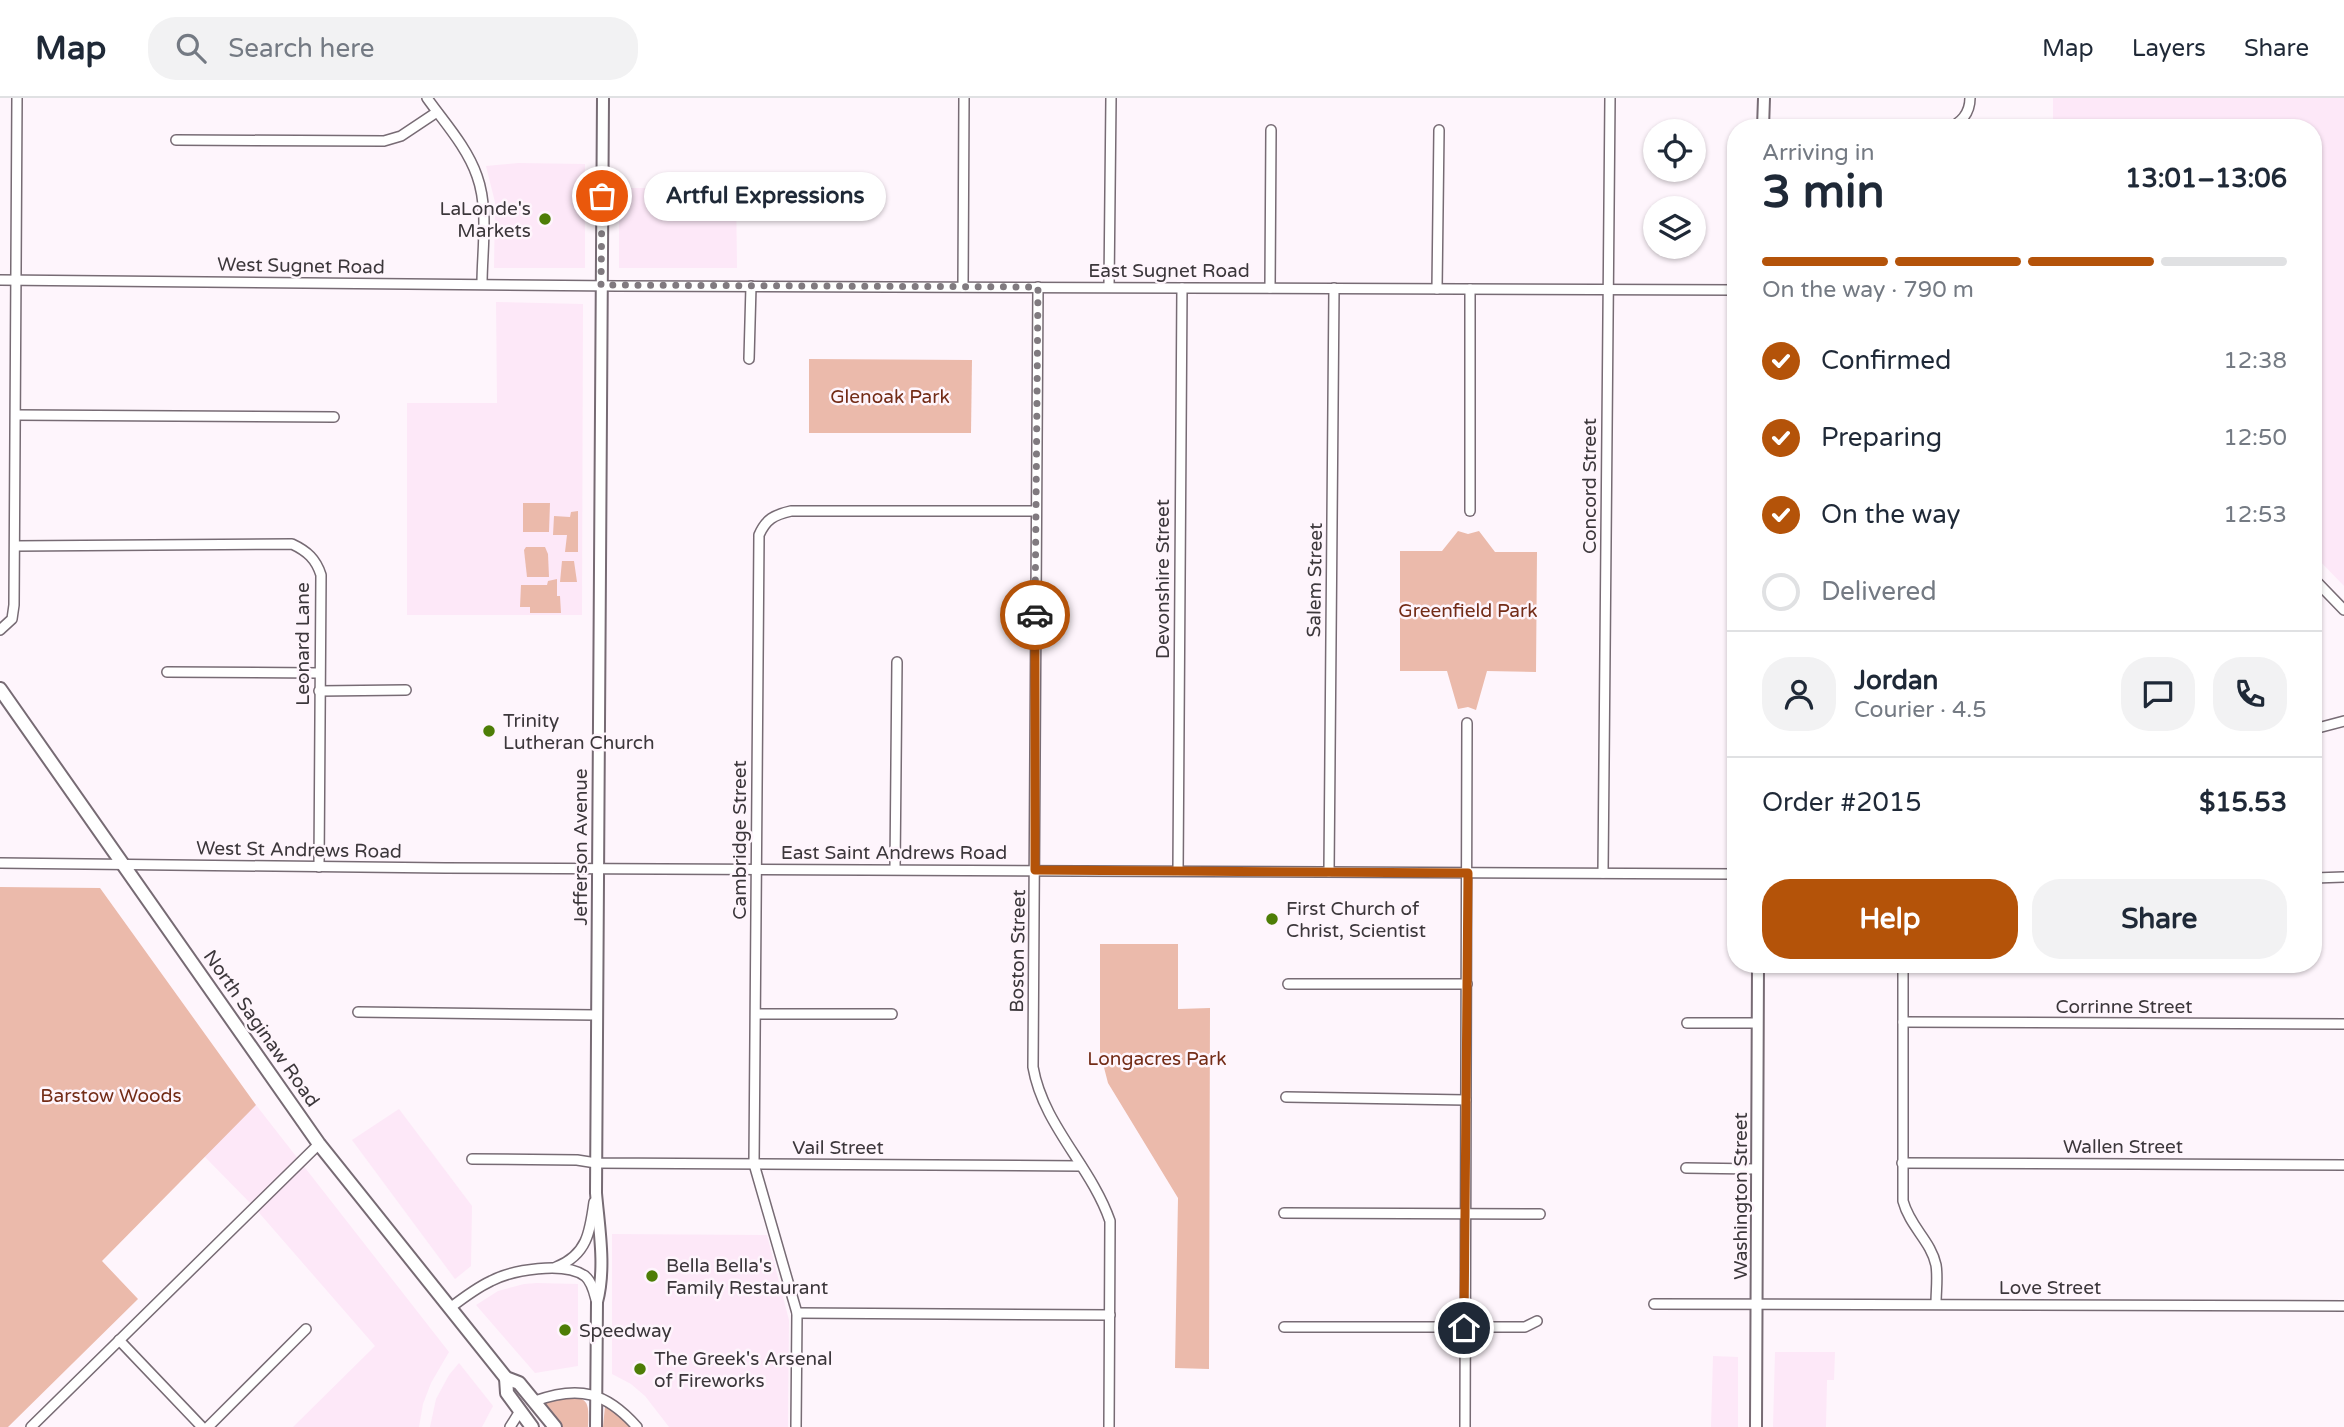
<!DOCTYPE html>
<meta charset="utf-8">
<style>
:root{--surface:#fff;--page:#f2f2f3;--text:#1f2937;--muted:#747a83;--line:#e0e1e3;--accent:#b45309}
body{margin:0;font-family:"Varela Round",sans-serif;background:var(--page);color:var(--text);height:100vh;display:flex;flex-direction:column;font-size:26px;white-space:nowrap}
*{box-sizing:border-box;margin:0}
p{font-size:23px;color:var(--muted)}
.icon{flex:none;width:38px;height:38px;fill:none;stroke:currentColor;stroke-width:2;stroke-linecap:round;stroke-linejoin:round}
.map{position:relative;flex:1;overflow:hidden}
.drawer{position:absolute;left:1727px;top:21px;width:595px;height:854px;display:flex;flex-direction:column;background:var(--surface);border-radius:28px;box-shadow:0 2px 5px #0004}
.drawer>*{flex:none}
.buttons{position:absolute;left:1643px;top:21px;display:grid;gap:14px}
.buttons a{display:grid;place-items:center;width:63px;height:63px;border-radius:50%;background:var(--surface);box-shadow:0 2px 5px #0004;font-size:35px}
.pin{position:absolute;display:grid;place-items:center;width:60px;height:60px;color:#fff;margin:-30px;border:4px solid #fff;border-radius:50%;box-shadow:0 2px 7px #0007}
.courier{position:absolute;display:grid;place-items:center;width:70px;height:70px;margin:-35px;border:5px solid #b45309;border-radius:50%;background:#fff;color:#222;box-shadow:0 2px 9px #0007}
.bubble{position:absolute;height:49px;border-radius:24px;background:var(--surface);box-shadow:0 2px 5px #0004;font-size:23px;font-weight:700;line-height:49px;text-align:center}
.headline em{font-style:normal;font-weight:700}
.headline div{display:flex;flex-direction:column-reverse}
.headline{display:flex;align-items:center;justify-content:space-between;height:119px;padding:0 35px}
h1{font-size:46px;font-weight:700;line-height:52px}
.bar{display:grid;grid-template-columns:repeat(4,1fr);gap:10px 7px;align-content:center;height:84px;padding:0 35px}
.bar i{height:9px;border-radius:5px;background:var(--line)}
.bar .active{background:var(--accent)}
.bar p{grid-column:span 4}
.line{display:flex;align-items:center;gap:18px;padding:0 35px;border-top:2px solid var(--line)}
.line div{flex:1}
.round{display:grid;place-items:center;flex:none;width:74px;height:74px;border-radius:28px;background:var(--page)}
ol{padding:0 35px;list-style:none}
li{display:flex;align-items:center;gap:21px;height:77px}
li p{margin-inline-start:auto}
li .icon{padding:7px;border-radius:50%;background:var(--accent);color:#fff;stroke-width:4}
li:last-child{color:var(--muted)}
li i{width:38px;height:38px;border:4px solid var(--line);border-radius:50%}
.cta{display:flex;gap:14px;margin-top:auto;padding:14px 35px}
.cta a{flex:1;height:80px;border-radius:28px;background:var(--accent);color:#fff;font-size:28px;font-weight:700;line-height:80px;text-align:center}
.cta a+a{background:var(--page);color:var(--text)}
header{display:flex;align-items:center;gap:42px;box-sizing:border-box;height:98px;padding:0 35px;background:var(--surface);border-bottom:2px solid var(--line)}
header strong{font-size:33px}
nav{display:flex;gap:38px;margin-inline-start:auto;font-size:24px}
.search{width:490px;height:63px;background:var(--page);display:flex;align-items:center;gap:18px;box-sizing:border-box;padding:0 24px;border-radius:28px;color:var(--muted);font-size:26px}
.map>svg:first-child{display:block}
.built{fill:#fde8f8}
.green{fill:#ebbaab}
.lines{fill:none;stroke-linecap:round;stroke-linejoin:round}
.minor-casing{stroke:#776b74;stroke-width:12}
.tertiary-casing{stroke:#776b74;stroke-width:14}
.secondary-casing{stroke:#776b74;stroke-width:16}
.minor{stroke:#fff;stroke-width:9}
.tertiary{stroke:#fff;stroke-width:10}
.secondary{stroke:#fff;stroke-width:12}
.done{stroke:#807a7f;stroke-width:7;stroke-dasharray:0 12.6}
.route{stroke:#b45309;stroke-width:9}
.poi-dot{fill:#4d7d06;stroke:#fef5fc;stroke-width:2.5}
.labels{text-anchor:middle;stroke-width:5;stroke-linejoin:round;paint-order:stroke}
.poi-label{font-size:19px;fill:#3c373b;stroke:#fef5fc;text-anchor:start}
.street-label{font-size:19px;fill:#3c373b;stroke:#fef5fc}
.park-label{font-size:19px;fill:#732c17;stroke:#fef5fc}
</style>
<header>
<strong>Map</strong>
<div class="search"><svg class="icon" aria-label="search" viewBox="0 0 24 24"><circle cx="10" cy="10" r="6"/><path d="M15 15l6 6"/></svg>Search here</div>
<nav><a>Map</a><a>Layers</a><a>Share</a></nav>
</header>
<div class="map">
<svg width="2344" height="1329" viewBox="0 0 2344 1329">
<rect width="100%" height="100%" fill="#fef5fc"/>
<g class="built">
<polygon points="2053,0 2344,0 2344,488 2314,457 2314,30 2053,30"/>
<polygon points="518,65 585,66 585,170 494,170 495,104 486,68"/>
<polygon points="619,90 736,90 737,170 619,170"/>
<polygon points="496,204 583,206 582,517 407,517 407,305 497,305"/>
<polygon points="256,1007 449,1254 431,1285 423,1306 419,1329 293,1329 375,1248 254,1109 204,1058"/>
<polygon points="399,1011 472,1108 471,1168 455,1181 352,1042"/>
<polygon points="612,1136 767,1137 789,1222 788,1329 669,1329 645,1298 631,1286 612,1276"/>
<polygon points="537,1185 578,1186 578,1268 535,1275 476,1207 498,1193 524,1186"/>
<polygon points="1775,1254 1835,1254 1834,1282 1827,1282 1826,1329 1773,1329"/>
<polygon points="1713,1258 1738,1259 1738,1329 1711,1329"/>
<polygon points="459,1265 493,1308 482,1329 430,1329 436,1301 449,1277"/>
</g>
<g class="green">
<polygon points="809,261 972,262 971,335 809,335"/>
<polygon points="523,405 550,405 549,434 523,434"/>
<polygon points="578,413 578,454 565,454 567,437 553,437 554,418 570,419 571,414"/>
<polygon points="1458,433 1468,436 1479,433 1495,454 1537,454 1536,574 1487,573 1476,612 1468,609 1458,611 1447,573 1400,573 1400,453 1442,453"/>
<polygon points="526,449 545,449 548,456 549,479 527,479 524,452"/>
<polygon points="562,463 574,463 577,484 560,484"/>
<polygon points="557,481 557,498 560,498 561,515 530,515 530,509 520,509 521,487 547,487 548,483"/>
<polygon points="0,789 100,790 256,1007 102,1163 138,1201 8,1329 0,1329"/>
<polygon points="1100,846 1178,846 1178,911 1210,910 1209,1271 1175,1270 1178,1100 1108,985 1100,954"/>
<path d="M561 1299C589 1299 589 1302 588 1329H561L544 1305Z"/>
<polygon points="605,1308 622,1320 630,1329 603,1329"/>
</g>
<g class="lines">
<defs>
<g id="minor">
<path d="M427 0C444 24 467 49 477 78 489 111 482 152 482 186"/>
<polyline points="1763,29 1779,30"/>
<path d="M1947 30C1961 26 1970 15 1970 0"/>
<polyline points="176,42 384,43 401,38 437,14"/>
<polyline points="0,182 617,188 1736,192"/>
<polyline points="963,189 964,0"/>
<path d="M1038 189 1033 969C1043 1027 1091 1068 1110 1123L1109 1329"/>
<polyline points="1109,189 1111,0"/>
<polyline points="1270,190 1271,32"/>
<polyline points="1437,191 1439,32"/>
<polyline points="749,261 751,188"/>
<polyline points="16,317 334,319"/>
<polyline points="1470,413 1470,191"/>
<path d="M15 448 292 446C307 453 316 461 321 477L319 769"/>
<polyline points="2314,481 2344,512"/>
<polyline points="0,532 12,521 14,507 17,0"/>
<polyline points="167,574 319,575"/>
<polyline points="319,593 406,592"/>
<polyline points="2314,631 2344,623"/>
<polyline points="0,765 445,770 1736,776"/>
<polyline points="895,771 897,564"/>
<polyline points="1178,773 1182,190"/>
<polyline points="1329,774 1334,190"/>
<polyline points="1603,775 1610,0"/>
<polyline points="2314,780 2344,779"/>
<path d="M1903 866V1103C1910 1129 1931 1143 1936 1167 1938 1179 1936 1193 1936 1206"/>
<polyline points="1288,886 1467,886"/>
<polyline points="358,914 596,917"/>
<polyline points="756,916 892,916"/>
<polyline points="1903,924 2344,926"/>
<polyline points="1687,925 1757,925"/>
<polyline points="1286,999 1466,1002"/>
<polyline points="472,1061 577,1062 596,1065 1081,1068"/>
<polyline points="1902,1065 2344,1067"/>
<polyline points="1686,1070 1757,1071"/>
<polyline points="1284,1115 1540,1116"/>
<path d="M556 1169C587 1157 590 1134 594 1104"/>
<polyline points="1654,1206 2344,1208"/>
<path d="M450 1210C463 1200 476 1190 491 1183 512 1172 564 1163 585 1178 592 1184 594 1194 596 1202"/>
<polyline points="797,1215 1110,1217"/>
<polyline points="1284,1229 1525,1229 1537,1223"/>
<polyline points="119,1242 202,1329"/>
<path d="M535 1303C579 1287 606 1294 637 1329"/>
<polyline points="31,1329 319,1046"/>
<polyline points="208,1329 306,1231"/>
<polyline points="510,1329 520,1313"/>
<path d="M796 1329 797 1215 754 1066 759 437C766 421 774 417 791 413H1035"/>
<polyline points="1465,1329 1467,625"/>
</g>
<g id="tertiary">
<polyline points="1763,30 1764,0"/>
<path d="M596 1329 597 1204C606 1170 599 1130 596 1095L603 0"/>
<polyline points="1756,1329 1758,866"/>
</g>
<g id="secondary">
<polyline points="0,591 319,1046 506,1280 519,1285 555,1329"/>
<polyline points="506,1280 507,1295 532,1329"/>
</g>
</defs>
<use href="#minor" class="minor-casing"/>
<use href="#tertiary" class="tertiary-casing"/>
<use href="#secondary" class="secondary-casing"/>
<use href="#minor" class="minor"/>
<use href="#tertiary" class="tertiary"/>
<use href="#secondary" class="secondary"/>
</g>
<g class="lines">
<polyline class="done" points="602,98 601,187 1038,189 1035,517"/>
<polyline class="route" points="1035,517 1035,772 1468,775 1464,1230"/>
</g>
<g class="poi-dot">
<circle cx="545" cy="121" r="7"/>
<circle cx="489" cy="633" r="7"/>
<circle cx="1272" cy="821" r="7"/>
<circle cx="652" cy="1178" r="7"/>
<circle cx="565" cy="1232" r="7"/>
<circle cx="640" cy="1271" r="7"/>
</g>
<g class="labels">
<g class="poi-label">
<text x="531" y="117" text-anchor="end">LaLonde's<tspan x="531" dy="22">Markets</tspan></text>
<text x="503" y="629">Trinity<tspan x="503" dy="22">Lutheran Church</tspan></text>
<text x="1286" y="817">First Church of<tspan x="1286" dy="22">Christ, Scientist</tspan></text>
<text x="666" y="1174">Bella Bella's<tspan x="666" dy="22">Family Restaurant</tspan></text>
<text x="579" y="1239">Speedway</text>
<text x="654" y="1267">The Greek's Arsenal<tspan x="654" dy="22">of Fireworks</tspan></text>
</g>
<g class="street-label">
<text transform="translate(301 167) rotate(1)" y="7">West Sugnet Road</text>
<text x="1169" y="179">East Sugnet Road</text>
<text transform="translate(1589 388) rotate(-90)" y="7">Concord Street</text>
<text transform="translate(1162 481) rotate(-90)" y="7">Devonshire Street</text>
<text transform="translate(1314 482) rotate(-89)" y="7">Salem Street</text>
<text transform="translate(302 546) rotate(-90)" y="7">Leonard Lane</text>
<text transform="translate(739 742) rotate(-90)" y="7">Cambridge Street</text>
<text transform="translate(580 749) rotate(-90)" y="7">Jefferson Avenue</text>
<text transform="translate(299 751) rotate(1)" y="7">West St Andrews Road</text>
<text x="894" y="761">East Saint Andrews Road</text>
<text transform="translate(1017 853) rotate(-89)" y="7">Boston Street</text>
<text x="2124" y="915">Corrinne Street</text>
<text transform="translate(262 930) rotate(55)" y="7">North Saginaw Road</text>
<text x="2123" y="1055">Wallen Street</text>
<text x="838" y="1056">Vail Street</text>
<text transform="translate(1740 1098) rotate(-90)" y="7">Washington Street</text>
<text x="2050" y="1196">Love Street</text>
</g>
<g class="park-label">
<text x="890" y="305">Glenoak Park</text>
<text x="1468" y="519">Greenfield Park</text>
<text x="1157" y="967">Longacres Park</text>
<text x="111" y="1004">Barstow Woods</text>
</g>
</g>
</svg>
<div class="buttons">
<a><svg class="icon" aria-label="locate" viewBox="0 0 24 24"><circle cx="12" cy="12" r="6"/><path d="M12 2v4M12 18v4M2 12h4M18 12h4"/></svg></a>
<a><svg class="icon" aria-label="layers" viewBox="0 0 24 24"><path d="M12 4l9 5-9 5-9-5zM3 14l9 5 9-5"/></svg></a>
</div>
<div class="pin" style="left:602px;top:98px;background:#ea580c"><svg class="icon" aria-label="bag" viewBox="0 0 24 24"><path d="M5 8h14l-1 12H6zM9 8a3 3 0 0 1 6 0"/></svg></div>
<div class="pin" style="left:1464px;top:1230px;background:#1f2937"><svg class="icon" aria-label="home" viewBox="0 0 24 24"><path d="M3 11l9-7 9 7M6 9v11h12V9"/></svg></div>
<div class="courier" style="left:1035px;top:517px"><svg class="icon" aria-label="car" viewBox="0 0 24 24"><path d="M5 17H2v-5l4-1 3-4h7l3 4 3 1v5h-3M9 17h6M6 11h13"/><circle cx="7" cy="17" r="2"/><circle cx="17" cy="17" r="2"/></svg></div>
<div class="bubble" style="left:644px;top:74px;width:242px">Artful Expressions</div>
<section class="drawer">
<div class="headline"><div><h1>3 min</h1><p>Arriving in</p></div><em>13:01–13:06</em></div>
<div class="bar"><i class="active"></i><i class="active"></i><i class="active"></i><i></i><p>On the way · 790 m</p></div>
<ol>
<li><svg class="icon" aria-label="check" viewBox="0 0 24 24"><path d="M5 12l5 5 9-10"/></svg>Confirmed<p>12:38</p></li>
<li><svg class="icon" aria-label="check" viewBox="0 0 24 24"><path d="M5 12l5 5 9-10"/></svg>Preparing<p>12:50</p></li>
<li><svg class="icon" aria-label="check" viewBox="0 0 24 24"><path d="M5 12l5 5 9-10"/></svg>On the way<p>12:53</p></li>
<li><i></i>Delivered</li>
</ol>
<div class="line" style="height:126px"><a class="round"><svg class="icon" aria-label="person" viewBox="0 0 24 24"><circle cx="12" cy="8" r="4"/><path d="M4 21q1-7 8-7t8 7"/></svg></a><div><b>Jordan</b><p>Courier · 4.5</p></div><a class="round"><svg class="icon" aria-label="chat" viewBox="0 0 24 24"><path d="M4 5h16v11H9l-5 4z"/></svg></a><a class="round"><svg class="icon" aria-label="phone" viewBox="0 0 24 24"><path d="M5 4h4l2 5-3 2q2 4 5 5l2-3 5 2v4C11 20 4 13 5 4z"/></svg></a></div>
<div class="line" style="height:91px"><div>Order #2015</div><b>$15.53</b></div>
<div class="cta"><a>Help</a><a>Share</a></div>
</section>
</div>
